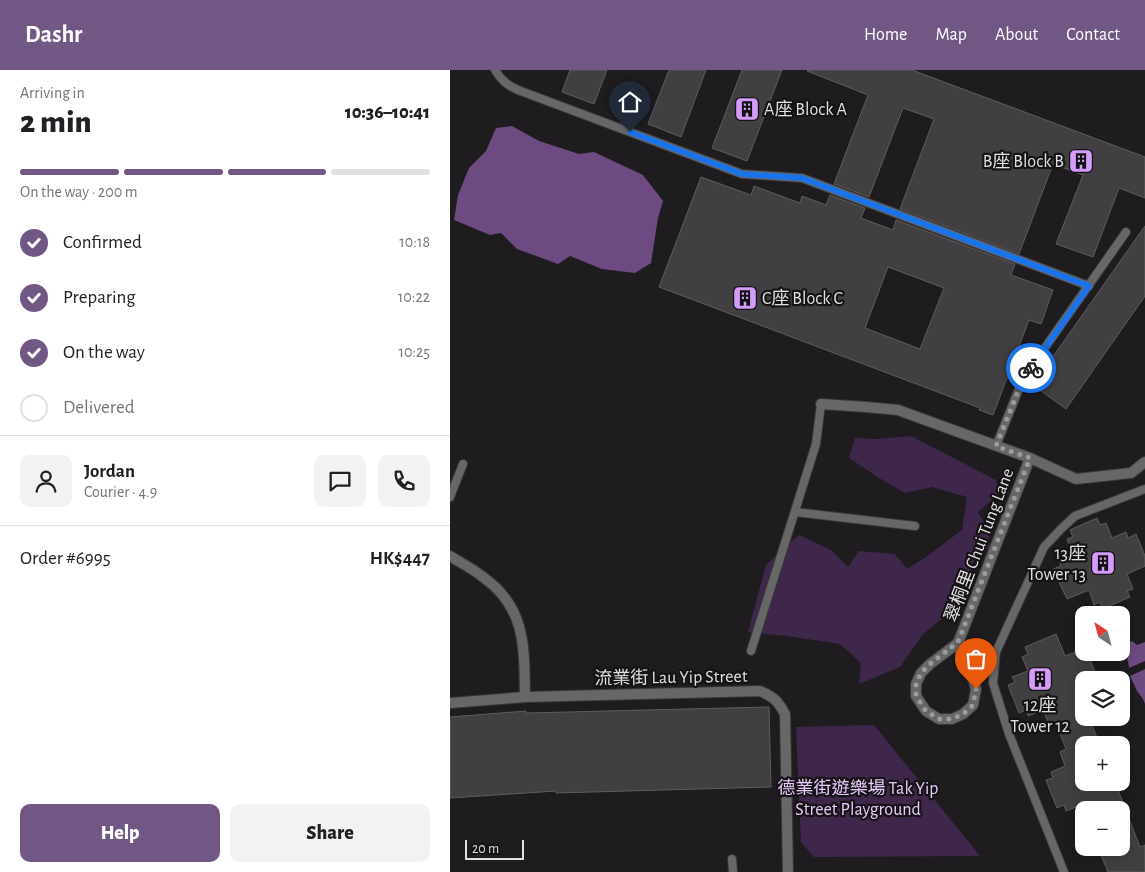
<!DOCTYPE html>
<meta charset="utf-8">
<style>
:root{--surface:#fff;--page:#f2f2f2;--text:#202124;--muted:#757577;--line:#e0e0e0;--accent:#715884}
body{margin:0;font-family:"Alegreya Sans","Noto Sans TC",sans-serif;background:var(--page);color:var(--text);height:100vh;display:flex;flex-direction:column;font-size:19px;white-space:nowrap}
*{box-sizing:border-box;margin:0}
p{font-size:16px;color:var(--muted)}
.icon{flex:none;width:28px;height:28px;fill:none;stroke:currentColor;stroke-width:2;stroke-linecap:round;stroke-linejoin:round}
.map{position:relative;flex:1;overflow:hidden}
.drawer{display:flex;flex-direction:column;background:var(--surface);width:450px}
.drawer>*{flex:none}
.needle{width:32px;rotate:324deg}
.buttons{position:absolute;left:625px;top:536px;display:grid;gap:10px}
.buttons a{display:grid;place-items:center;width:55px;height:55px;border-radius:10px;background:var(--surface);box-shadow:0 2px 12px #0003;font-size:25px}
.scale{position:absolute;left:15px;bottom:12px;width:59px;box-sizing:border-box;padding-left:5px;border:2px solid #e1dfe1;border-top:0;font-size:14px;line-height:18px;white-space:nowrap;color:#e1dfe1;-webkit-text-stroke:4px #151316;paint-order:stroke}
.pin{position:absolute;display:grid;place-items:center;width:42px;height:42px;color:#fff;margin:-51px -21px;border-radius:50% 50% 50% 0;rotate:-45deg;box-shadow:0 0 5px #0007}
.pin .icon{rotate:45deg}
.courier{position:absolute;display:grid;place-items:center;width:50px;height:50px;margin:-25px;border:4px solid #1a73e8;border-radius:50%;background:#fff;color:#222;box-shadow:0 1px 6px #0007}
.summary em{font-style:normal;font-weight:800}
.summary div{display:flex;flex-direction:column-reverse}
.summary{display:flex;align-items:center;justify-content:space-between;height:85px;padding:0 20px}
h1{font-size:32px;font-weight:800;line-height:38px}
.bar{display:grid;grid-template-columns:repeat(4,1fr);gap:8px 5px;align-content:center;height:60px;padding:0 20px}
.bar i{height:6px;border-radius:4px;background:var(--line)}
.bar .current{background:var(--accent)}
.bar p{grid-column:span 4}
.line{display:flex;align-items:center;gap:12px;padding:0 20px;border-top:1px solid var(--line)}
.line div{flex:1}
.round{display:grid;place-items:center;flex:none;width:52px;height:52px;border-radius:10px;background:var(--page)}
ol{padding:0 20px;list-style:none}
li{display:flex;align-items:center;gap:15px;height:55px}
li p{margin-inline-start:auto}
li .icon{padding:5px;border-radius:50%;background:var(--accent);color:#fff;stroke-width:4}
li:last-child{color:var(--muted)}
li i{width:28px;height:28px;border:2px solid var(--line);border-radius:50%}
.action{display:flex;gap:10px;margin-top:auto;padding:10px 20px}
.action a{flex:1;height:58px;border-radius:10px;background:var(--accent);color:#fff;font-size:20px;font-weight:800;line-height:58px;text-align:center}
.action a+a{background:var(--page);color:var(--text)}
header{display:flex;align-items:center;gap:30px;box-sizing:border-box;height:70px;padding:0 25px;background:var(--accent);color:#fff}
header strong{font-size:24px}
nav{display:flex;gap:28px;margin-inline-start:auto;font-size:18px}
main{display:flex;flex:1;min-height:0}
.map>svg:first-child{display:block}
.green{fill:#3e274b}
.water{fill:#6d4b82}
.building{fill:#413f42;stroke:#5d5c5f;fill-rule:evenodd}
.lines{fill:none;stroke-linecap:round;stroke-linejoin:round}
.service-casing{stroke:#39373a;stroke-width:10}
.minor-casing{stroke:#39373a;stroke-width:12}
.service{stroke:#686768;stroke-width:8}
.minor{stroke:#686768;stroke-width:10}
.done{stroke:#9d9b9d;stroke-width:5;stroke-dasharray:0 9}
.route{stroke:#1a73e8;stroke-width:6}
.labels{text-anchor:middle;stroke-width:4.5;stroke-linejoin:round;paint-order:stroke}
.poi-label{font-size:18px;fill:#e1dfe1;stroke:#151316;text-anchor:start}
.street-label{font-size:18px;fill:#e1dfe1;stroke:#151316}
.park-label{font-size:18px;fill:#e8cafc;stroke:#151316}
</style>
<header>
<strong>Dashr</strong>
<nav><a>Home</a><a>Map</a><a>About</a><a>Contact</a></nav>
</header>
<main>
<section class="drawer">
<div class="summary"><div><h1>2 min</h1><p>Arriving in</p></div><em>10:36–10:41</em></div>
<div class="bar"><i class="current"></i><i class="current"></i><i class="current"></i><i></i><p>On the way · 200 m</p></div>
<ol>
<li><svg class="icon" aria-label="check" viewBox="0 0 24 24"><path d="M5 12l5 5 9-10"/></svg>Confirmed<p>10:18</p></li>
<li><svg class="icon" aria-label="check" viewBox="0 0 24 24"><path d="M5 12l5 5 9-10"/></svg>Preparing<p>10:22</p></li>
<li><svg class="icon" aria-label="check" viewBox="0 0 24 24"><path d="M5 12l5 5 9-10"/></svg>On the way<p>10:25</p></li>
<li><i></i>Delivered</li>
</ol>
<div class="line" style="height:90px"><a class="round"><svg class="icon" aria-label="person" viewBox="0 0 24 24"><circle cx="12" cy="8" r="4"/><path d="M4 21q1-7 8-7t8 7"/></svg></a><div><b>Jordan</b><p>Courier · 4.9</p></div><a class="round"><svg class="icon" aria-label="chat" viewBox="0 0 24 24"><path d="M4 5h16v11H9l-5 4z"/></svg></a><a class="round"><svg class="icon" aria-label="phone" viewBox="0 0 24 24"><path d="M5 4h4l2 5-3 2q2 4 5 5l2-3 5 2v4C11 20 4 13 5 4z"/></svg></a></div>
<div class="line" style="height:65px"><div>Order #6995</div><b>HK$447</b></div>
<div class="action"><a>Help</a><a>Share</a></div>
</section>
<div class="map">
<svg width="695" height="802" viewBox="0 0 695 802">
<rect width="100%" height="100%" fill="#1e1c1f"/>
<g class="green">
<polygon points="461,366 546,410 551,422 528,442 539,461 539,478 525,485 513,532 473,564 450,597 409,614 411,593 390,574 337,566 298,562 316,495 349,465 381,480 398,497 409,481 445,484 457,499 476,487 512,460 517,427 482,417 455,423 429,408 399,388 405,368 426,369"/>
<polygon points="424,655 530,786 364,787 351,772 346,657"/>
</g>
<g class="water">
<polygon points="62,56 89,71 129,84 144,82 193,105 213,131 208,148 201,193 185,203 152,199 120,186 108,194 67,179 51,163 40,165 4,150 8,125 19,98 36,81 46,58"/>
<polygon points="682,571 687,575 695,572 695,591 679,598 677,584 675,578 677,573"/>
<polygon points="695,599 695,634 693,629 687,621 680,606"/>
</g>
<g class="building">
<polygon points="120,0 157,0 144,34 112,22"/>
<polygon points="219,0 256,0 231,67 198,54"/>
<polygon points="292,0 332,0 297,91 262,78"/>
<polygon points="358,0 462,0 695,87 695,128 669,118 643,187 606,174 633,105 603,94 569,184 450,139 484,49 453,38 419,127 384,114 418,25 357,1"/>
<path d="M251 107 301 125 304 116 350 133 352 126 376 135 380 125 415 138 411 148 443 160 446 150 565 194 561 205 603 220 591 254 579 250 543 345 529 340 530 338 209 217ZM438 197 494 218 470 279 415 258Z"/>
<polygon points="695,156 695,226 616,339 583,315"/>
<polygon points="647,448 650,455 656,453 662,468 676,462 678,468 686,464 695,486 695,496 677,504 683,519 677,521 680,527 652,539 650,532 644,535 639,520 617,529 603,499 611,496 609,490 623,484 617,469 623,467 620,460"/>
<polygon points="606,564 615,586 629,581 631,586 638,584 648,610 634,610 634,648 639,648 650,675 634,675 634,712 665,712 690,777 695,775 695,802 658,802 648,778 671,778 671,740 633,740 631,735 616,741 614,735 607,738 596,710 603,708 601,702 615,696 610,682 616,679 605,651 599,654 593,640 578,646 576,640 569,643 558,615 565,612 562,607 578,601 572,587 578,584 575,577"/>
<polygon points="319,637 321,717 106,723 106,721 0,728 0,647 76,641 76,643"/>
</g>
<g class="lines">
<defs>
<g id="service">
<path d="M45 0C51 10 57 15 68 20L292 104 352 108 639 216"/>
<polyline points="546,376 573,309 676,162"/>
<polyline points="0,427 13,394"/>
<polyline points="345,442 465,456"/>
<polyline points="301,581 366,374 371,334"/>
<polyline points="282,789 283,802"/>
<polyline points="614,802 559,664 543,613 546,582 594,477 612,458 625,446 695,419"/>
</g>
<g id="minor">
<polyline points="371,334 416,337 448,340 580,388 626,409 681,403 695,392"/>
<path d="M0 486C11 493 23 499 33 507 77 538 74 579 75 627"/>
<polyline points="508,573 512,588 520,600 526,619 523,635 513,644 502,649 489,649 476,641 466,626 466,614 471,603 480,594 508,573 580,388"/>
<path d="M0 633 75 627 310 621C324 627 328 631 335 644L338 802"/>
</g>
</defs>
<use href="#service" class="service-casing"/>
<use href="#minor" class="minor-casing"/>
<use href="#service" class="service"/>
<use href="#minor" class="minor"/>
</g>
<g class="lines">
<polyline class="done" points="526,619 523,635 513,644 502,649 489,649 476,641 466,626 466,614 471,603 480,594 508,572 580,388 546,376 573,309 581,298"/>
<polyline class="route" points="180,62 292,104 352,108 639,216 581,298"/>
</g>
<defs>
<symbol id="building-square" viewBox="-11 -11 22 22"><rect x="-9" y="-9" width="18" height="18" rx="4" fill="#d59bfa" stroke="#151316"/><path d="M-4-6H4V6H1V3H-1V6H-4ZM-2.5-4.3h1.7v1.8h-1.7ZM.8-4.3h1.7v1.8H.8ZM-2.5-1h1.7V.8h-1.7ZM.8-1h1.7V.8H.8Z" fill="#111"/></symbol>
</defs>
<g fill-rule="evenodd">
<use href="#building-square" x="283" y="25" width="28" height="28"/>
<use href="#building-square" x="617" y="77" width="28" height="28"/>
<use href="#building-square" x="281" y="214" width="28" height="28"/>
<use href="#building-square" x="639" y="479" width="28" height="28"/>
<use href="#building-square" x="576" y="595" width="28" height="28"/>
</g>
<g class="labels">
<g class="poi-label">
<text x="314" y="45">A座 Block A</text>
<text x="614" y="97" text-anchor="end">B座 Block B</text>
<text x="312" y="234">C座 Block C</text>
<text x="636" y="489" text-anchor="end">13座<tspan x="636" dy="21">Tower 13</tspan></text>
<text x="590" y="641" text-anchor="middle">12座<tspan x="590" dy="21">Tower 12</tspan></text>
</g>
<g class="street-label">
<text transform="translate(529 475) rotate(-69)" y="6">翠桐里 Chui Tung Lane</text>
<text transform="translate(221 607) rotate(-1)" y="6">流業街 Lau Yip Street</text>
</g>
<g class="park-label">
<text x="408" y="724">德業街遊樂場 Tak Yip<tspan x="408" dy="21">Street Playground</tspan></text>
</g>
</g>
</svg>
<div class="buttons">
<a><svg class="needle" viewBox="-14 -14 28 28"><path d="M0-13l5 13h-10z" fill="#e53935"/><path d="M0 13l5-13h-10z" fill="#757577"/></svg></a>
<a><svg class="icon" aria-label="layers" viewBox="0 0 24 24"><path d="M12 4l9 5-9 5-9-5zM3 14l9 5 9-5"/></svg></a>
<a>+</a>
<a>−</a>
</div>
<div class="scale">20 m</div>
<div class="pin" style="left:526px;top:619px;background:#ea580c"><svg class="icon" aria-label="bag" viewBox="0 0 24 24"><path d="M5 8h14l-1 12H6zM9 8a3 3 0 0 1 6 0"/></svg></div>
<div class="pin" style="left:180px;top:62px;background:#1f2937"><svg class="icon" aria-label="home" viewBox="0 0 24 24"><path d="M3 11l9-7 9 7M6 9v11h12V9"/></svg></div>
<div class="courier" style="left:581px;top:298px"><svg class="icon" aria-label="bike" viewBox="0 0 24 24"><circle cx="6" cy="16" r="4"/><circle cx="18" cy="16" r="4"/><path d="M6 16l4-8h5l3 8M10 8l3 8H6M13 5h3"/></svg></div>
</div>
</main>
